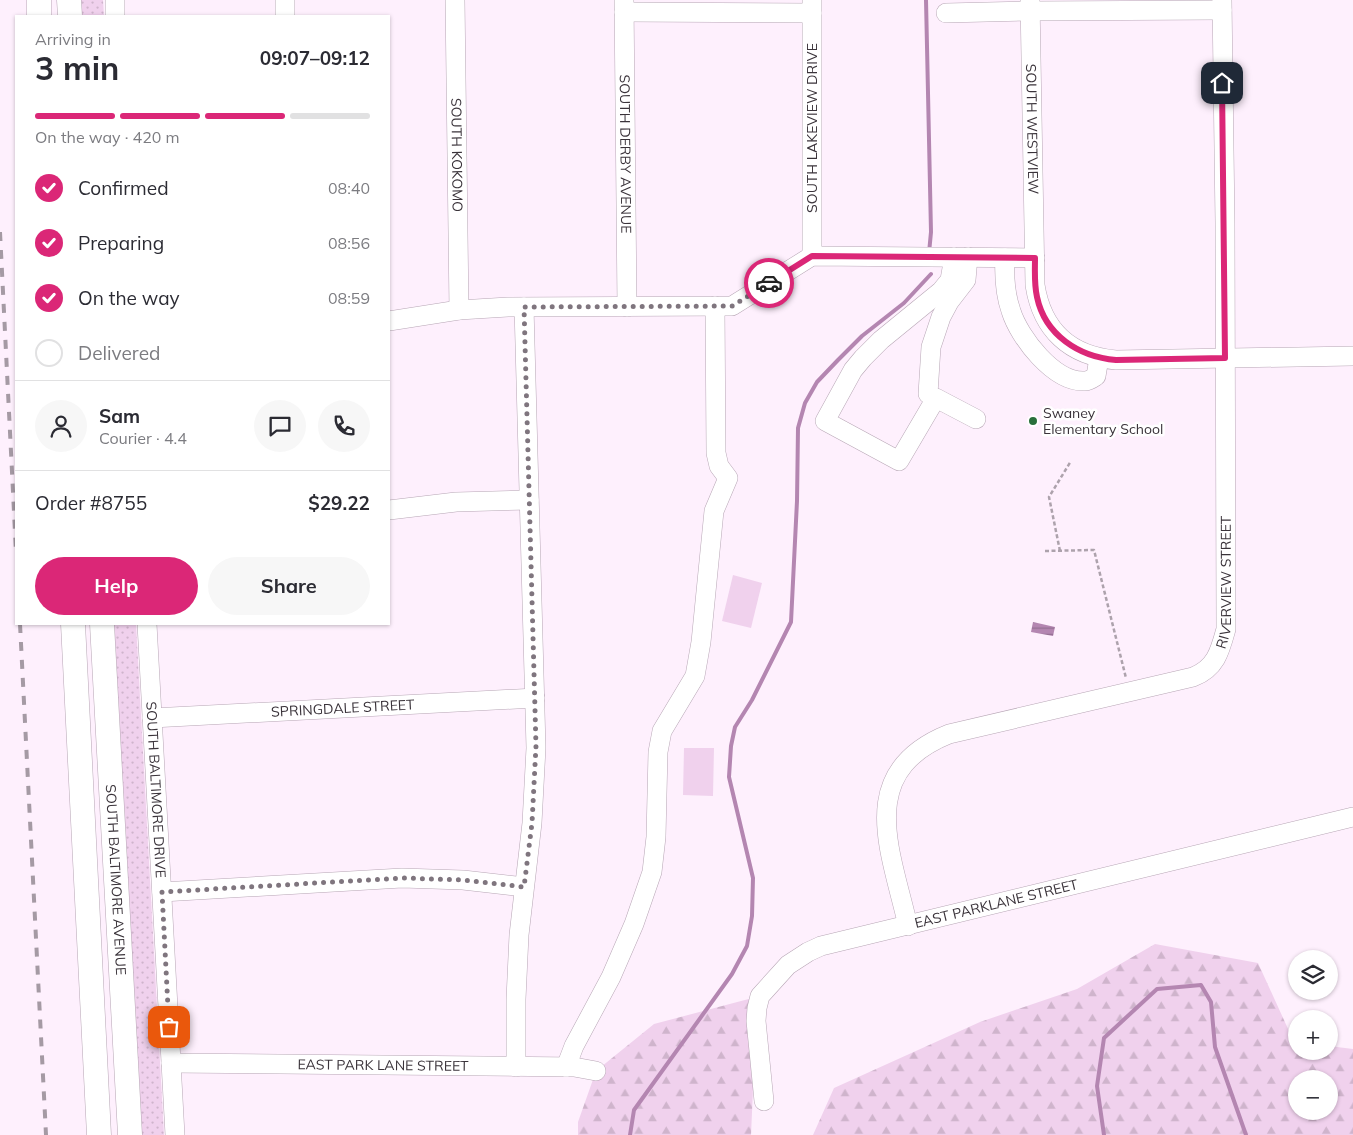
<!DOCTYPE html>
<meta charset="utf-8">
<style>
:root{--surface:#fff;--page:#f7f7f7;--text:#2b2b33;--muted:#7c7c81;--line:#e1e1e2;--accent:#db2777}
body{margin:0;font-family:Mulish,sans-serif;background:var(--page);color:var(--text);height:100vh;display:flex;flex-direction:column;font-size:19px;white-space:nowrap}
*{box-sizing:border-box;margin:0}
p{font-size:16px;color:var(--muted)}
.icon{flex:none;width:28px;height:28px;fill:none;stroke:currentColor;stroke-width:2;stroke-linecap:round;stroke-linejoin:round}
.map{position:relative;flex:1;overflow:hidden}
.sheet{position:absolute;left:15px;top:15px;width:375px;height:610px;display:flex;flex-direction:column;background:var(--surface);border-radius:0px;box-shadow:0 1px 4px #0004}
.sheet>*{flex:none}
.fabs{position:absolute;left:1288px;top:950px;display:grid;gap:10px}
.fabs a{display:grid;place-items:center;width:50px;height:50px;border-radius:50%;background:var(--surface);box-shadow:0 1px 4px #0004;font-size:25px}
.pin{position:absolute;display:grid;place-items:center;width:42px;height:42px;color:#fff;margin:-21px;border-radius:10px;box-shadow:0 2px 8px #0006}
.courier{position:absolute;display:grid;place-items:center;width:50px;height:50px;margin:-25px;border:4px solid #db2777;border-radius:50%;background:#fff;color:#222;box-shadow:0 1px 6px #0007}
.summary em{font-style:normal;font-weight:700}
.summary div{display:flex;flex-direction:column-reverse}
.summary{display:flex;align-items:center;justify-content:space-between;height:85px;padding:0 20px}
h1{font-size:32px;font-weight:700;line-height:38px}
.bar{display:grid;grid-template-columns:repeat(4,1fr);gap:8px 5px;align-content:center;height:60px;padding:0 20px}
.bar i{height:6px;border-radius:4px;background:var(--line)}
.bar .active{background:var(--accent)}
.bar p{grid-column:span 4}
.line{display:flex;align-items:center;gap:12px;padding:0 20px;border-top:1px solid var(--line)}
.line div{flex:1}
.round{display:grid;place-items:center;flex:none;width:52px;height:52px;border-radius:26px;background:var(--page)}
ol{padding:0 20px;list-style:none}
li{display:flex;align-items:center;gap:15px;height:55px}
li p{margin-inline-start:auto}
li .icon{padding:5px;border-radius:50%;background:var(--accent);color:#fff;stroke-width:4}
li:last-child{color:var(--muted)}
li i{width:28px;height:28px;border:2px solid var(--line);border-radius:50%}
.cta{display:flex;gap:10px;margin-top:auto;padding:10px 20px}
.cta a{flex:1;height:58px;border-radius:30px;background:var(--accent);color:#fff;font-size:20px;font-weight:700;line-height:58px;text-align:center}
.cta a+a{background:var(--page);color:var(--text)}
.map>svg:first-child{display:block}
.grass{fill:url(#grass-dots)}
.forest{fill:url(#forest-firs);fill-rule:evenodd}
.green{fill:#f0d1ed}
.water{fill:url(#water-rules)}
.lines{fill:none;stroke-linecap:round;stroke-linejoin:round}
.stream{stroke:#b486b1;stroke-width:4}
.minor-casing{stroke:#b7a6b5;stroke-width:20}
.major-casing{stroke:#b7a6b5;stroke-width:25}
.path{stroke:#ada2ac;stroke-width:2.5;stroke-dasharray:4 2.5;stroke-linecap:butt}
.minor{stroke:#fff;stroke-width:19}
.major{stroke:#fff;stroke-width:24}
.rail{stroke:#a59aa4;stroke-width:4;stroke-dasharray:9 9;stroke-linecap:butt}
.done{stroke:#7f757e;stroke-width:5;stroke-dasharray:0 9}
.route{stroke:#db2777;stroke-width:6}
.poi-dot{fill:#296f3b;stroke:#fff;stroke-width:2}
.labels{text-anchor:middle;stroke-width:5;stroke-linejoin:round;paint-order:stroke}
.street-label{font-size:14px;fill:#3a333a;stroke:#fff}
.poi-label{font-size:14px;fill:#3a333a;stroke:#fff;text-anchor:start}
</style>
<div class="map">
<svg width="1353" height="1135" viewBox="0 0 1353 1135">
<defs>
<pattern id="grass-dots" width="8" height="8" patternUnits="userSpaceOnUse" patternTransform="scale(1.25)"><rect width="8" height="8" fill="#f0d1ed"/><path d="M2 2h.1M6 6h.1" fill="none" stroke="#cfb4cc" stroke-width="1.8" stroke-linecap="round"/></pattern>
<pattern id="forest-firs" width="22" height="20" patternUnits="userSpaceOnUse" patternTransform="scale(1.25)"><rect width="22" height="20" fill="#f0d1ed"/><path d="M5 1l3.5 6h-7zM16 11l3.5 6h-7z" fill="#cfb4cc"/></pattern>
<pattern id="water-rules" width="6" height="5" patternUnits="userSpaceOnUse" patternTransform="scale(1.25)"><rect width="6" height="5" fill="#b486b1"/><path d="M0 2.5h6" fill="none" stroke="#936e91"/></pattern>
</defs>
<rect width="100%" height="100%" fill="#fef0fd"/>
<g class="grass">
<polygon points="80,0 103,0 104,16 81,16"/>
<polygon points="113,624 136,624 164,1135 140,1135"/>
</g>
<g class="forest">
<path d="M1155 944 1258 963 1294 1042 1296 1043V1051H1329V1046L1353 1049V1135H813L834 1088 980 1022 1077 989ZM1296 1079H1329V1111H1296Z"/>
<polygon points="760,996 756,1021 751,1135 578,1135 578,1122 596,1071 654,1024"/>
</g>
<g class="green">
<polygon points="733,575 762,583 751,628 722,621"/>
<polygon points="684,748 714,748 713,796 683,795"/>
</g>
<polygon class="water" points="1033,622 1055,627 1053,636 1031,632"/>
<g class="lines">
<g class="stream">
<polyline points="926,0 931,232 929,253"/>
<polyline points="630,1135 634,1110 732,974 747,946 752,916 753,878 729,777 731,746 735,727 752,700 791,622 797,501 798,428 805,403 817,382 838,360 862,336 904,303 931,274"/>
<polyline points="1104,1135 1097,1086 1104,1038 1157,989 1201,985 1211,1002 1215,1047 1246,1135"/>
</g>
<defs>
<g id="minor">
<polyline points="115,0 115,16"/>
<polyline points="285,0 285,16"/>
<path id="s1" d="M455 0 459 310"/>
<path id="s2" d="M624 0 627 307"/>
<polyline points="812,0 812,256"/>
<path id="s3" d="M1030 0 1035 285C1042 330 1070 356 1116 360L1353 356"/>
<polyline points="624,12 812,13"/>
<polyline points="946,13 1030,11 1222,10"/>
<polyline points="954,257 950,280 941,291 881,340 863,358 853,370 825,421 899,461 936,398 976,419"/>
<path d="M1005 258C1004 276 1005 294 1011 311 1019 337 1054 383 1085 381 1089 381 1093 378 1096 376L1099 358"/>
<polyline points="389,321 459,310 508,307 732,306 812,256 1035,258"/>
<polyline points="928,394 931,347 941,317 949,302 966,280 968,257"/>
<polyline points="389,510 456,502 529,500"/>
<path id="s4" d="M147 624 175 1135"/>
<path id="s5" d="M152 718 535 698"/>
<polyline points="162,892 402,878 463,880 524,887"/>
<path id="s6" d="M908 926C891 851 854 772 949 734L1193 677C1216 668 1220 651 1226 629L1225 223 1222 0"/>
<path id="s7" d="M171 1063 574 1067 596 1071"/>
<polyline points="516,1067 516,999 519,935 532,823 536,748 524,307"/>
<polyline points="566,1067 574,1046 611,977 634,924 652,872 656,837 658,752 662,731 695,676 701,642 714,511 728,478 719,466 716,453 715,306"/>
<path id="s8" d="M764 1101 756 1021 757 1008 760 996 788 965 808 952 821 946 1353 817"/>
</g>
<g id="major">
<polyline points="39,0 39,16"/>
<polyline points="69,0 70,16"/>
<polyline points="73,624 99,1135"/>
<path id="s9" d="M102 624 130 1135"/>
</g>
</defs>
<use href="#minor" class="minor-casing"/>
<use href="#major" class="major-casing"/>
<g class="path">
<polyline points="1045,551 1094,550 1126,678"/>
<polyline points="1060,551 1049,497 1071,461"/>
</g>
<use href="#minor" class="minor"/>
<use href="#major" class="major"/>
<g class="rail">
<polyline points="0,232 16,552"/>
<polyline points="20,624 46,1135"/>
</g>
</g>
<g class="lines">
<polyline class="done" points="169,1027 162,892 402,878 464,880 524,887 532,823 536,746 524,307 732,306 769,283"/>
<path class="route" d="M769 283 812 256 1035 258C1035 271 1034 284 1037 297 1045 335 1079 357 1116 360L1225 358 1222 83"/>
</g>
<circle class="poi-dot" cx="1033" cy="421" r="5"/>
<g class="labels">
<g class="street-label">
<text transform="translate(812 128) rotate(-90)" y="5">SOUTH LAKEVIEW DRIVE</text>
<text dy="5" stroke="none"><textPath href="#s3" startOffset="129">SOUTH WESTVIEW</textPath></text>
<text dy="5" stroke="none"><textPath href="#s2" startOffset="154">SOUTH DERBY AVENUE</textPath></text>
<text dy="5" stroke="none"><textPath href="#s1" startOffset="155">SOUTH KOKOMO</textPath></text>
<text dy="5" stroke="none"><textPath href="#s6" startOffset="581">RIVERVIEW STREET</textPath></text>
<text dy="5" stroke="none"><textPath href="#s5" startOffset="191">SPRINGDALE STREET</textPath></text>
<text dy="5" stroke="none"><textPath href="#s4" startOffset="166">SOUTH BALTIMORE DRIVE</textPath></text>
<text dy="5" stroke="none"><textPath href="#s9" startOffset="256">SOUTH BALTIMORE AVENUE</textPath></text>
<text dy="5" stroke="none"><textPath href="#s8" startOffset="366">EAST PARKLANE STREET</textPath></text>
<text dy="5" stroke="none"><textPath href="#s7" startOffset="212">EAST PARK LANE STREET</textPath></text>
</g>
<g class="poi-label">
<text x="1043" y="418">Swaney<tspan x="1043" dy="16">Elementary School</tspan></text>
</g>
</g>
</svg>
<div class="fabs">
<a><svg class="icon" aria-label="layers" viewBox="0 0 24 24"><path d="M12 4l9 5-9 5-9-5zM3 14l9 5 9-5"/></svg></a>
<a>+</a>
<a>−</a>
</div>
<div class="pin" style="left:169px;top:1027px;background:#ea580c"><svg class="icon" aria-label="bag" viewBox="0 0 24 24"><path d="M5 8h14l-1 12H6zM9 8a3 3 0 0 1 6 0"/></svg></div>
<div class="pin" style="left:1222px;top:83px;background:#1f2937"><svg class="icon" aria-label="home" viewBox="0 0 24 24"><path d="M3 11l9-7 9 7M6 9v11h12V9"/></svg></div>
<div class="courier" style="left:769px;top:283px"><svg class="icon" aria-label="car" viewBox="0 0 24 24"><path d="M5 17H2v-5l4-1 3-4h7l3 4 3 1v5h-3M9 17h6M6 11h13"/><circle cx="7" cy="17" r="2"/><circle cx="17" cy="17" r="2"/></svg></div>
<section class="sheet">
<div class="summary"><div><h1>3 min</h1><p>Arriving in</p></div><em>09:07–09:12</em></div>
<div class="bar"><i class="active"></i><i class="active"></i><i class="active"></i><i></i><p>On the way · 420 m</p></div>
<ol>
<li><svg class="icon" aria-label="check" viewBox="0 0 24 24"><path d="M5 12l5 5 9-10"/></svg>Confirmed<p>08:40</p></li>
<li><svg class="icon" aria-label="check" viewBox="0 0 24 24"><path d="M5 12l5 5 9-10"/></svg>Preparing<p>08:56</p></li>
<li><svg class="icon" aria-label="check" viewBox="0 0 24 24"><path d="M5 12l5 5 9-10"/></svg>On the way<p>08:59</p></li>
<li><i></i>Delivered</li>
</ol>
<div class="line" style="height:90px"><a class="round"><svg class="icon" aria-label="person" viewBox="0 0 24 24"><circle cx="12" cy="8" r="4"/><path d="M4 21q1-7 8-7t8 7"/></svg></a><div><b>Sam</b><p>Courier · 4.4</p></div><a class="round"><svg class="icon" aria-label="chat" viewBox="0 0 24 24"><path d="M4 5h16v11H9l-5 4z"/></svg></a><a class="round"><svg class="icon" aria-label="phone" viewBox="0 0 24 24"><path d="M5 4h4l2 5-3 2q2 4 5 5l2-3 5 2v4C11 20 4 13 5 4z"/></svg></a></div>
<div class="line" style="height:65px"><div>Order #8755</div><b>$29.22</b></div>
<div class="cta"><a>Help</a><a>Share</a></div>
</section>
</div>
